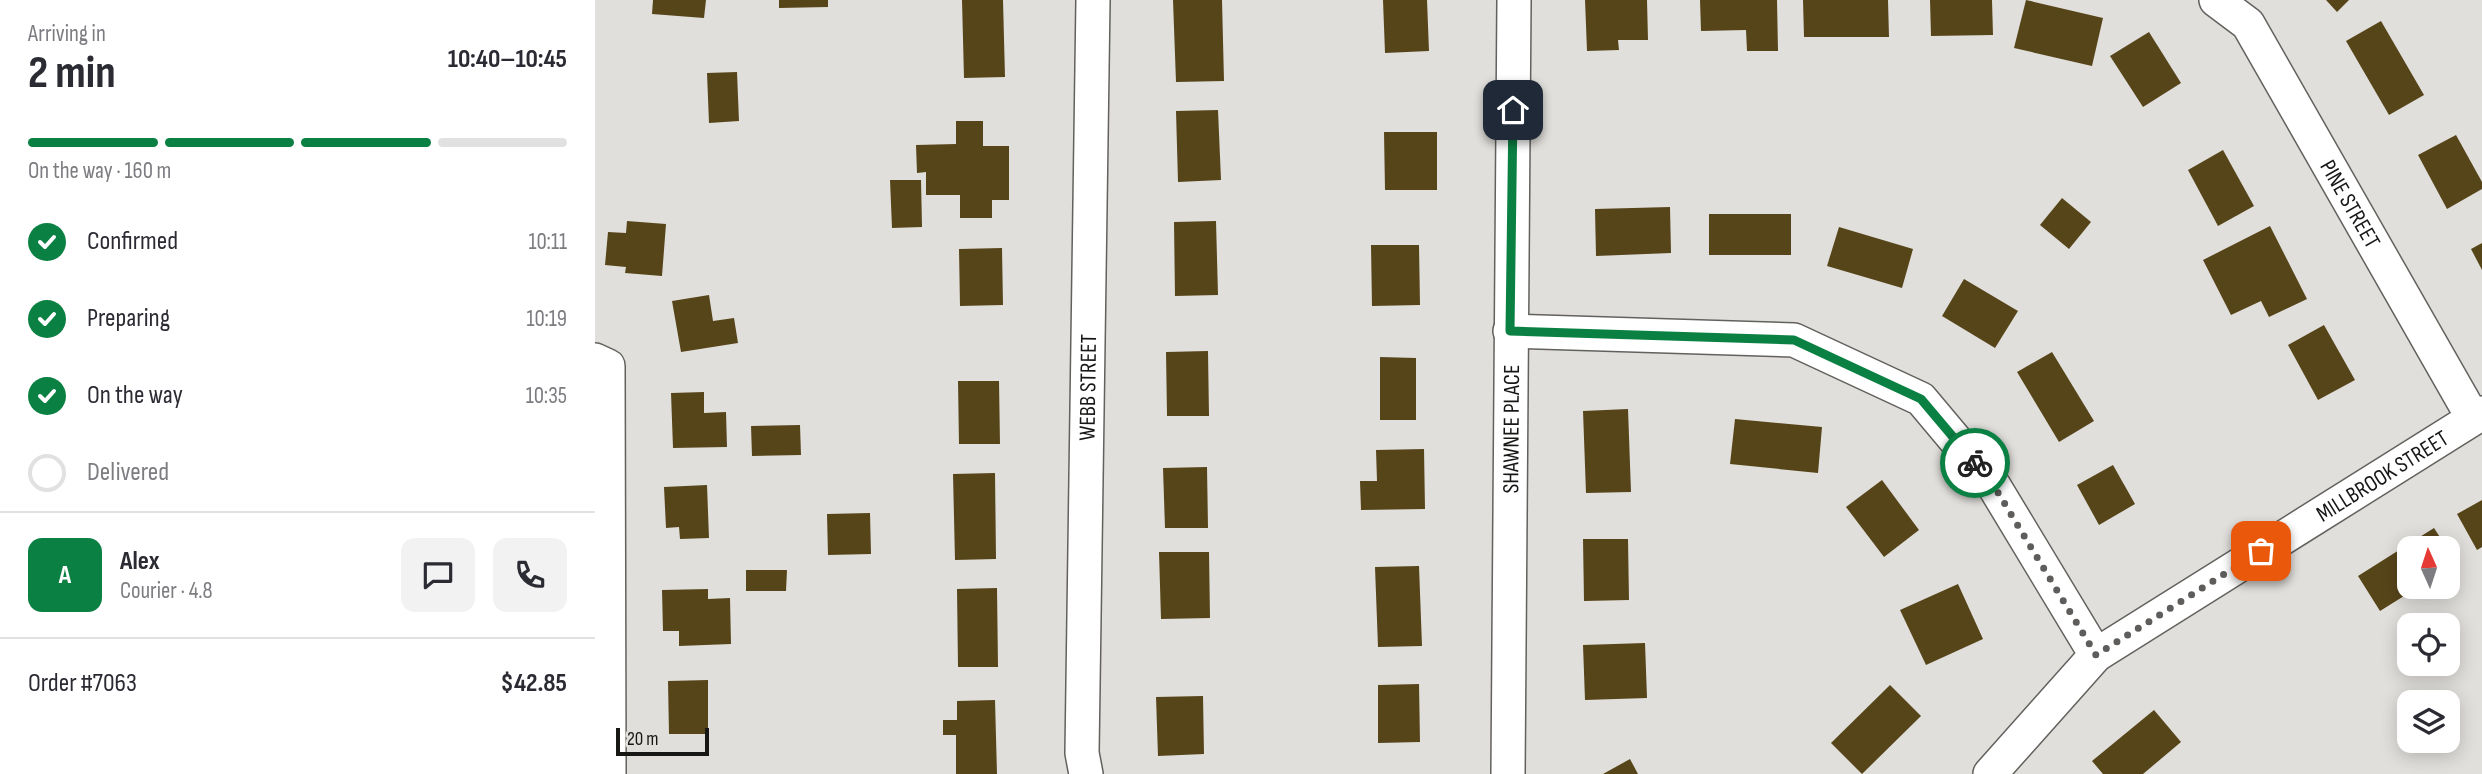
<!DOCTYPE html>
<meta charset="utf-8">
<style>
:root{--surface:#fff;--page:#f2f2f3;--text:#2b2b33;--muted:#7c7c81;--line:#e1e1e2;--accent:#0b8043}
body{margin:0;font-family:"Sofia Sans Condensed",sans-serif;background:var(--page);color:var(--text);height:100vh;display:flex;flex-direction:column;font-size:26px;white-space:nowrap}
*{box-sizing:border-box;margin:0}
p{font-size:23px;color:var(--muted)}
.icon{flex:none;width:38px;height:38px;fill:none;stroke:currentColor;stroke-width:2;stroke-linecap:round;stroke-linejoin:round}
.map{position:relative;flex:1;overflow:hidden}
.panel{display:flex;flex-direction:column;background:var(--surface);width:595px}
.panel>*{flex:none}
.needle{width:46px;rotate:357deg}
.fabs{position:absolute;left:1802px;top:536px;display:grid;gap:14px}
.fabs a{display:grid;place-items:center;width:63px;height:63px;border-radius:14px;background:var(--surface);box-shadow:0 4px 18px #0003;font-size:35px}
.scale{position:absolute;left:21px;bottom:18px;width:93px;box-sizing:border-box;padding-left:7px;border:4px solid #171716;border-top:0;font-size:19px;line-height:24px;white-space:nowrap;color:#171716;-webkit-text-stroke:5px #e1dfdb;paint-order:stroke}
.pin{position:absolute;display:grid;place-items:center;width:60px;height:60px;color:#fff;margin:-30px;border-radius:14px;box-shadow:0 4px 10px #0006}
.courier{position:absolute;display:grid;place-items:center;width:70px;height:70px;margin:-35px;border:5px solid #0b8043;border-radius:50%;background:#fff;color:#222;box-shadow:0 2px 9px #0007}
.head em{font-style:normal;font-weight:700}
.head div{display:flex;flex-direction:column-reverse}
.head{display:flex;align-items:center;justify-content:space-between;height:119px;padding:0 28px}
h1{font-size:46px;font-weight:700;line-height:52px}
.bar{display:grid;grid-template-columns:repeat(4,1fr);gap:10px 7px;align-content:center;height:84px;padding:0 28px}
.bar i{height:9px;border-radius:5px;background:var(--line)}
.bar .current{background:var(--accent)}
.bar p{grid-column:span 4}
.line{display:flex;align-items:center;gap:18px;padding:0 28px;border-top:2px solid var(--line)}
.line div{flex:1}
.round{display:grid;place-items:center;flex:none;width:74px;height:74px;border-radius:14px;background:var(--page)}
ol{padding:0 28px;list-style:none}
li{display:flex;align-items:center;gap:21px;height:77px}
li p{margin-inline-start:auto}
li .icon{padding:7px;border-radius:50%;background:var(--accent);color:#fff;stroke-width:4}
li:last-child{color:var(--muted)}
li i{width:38px;height:38px;border:4px solid var(--line);border-radius:50%}
main{display:flex;flex:1;min-height:0}
.map>svg:first-child{display:block}
.building{fill:#57451a}
.lines{fill:none;stroke-linecap:round;stroke-linejoin:round}
.street-casing{stroke:#62615e;stroke-width:36}
.street{stroke:#fff;stroke-width:33}
.done{stroke:#5e5d5b;stroke-width:7;stroke-dasharray:0 12.6}
.route{stroke:#0b8043;stroke-width:9}
.labels{text-anchor:middle;stroke-width:7;stroke-linejoin:round;paint-order:stroke}
.street-label{font-size:23px;fill:#171716;stroke:#e1dfdb}
</style>
<main>
<section class="panel">
<div class="head"><div><h1>2 min</h1><p>Arriving in</p></div><em>10:40–10:45</em></div>
<div class="bar"><i class="current"></i><i class="current"></i><i class="current"></i><i></i><p>On the way · 160 m</p></div>
<ol>
<li><svg class="icon" aria-label="check" viewBox="0 0 24 24"><path d="M5 12l5 5 9-10"/></svg>Confirmed<p>10:11</p></li>
<li><svg class="icon" aria-label="check" viewBox="0 0 24 24"><path d="M5 12l5 5 9-10"/></svg>Preparing<p>10:19</p></li>
<li><svg class="icon" aria-label="check" viewBox="0 0 24 24"><path d="M5 12l5 5 9-10"/></svg>On the way<p>10:35</p></li>
<li><i></i>Delivered</li>
</ol>
<div class="line" style="height:126px"><b class="round" style="background:var(--accent);color:#fff">A</b><div><b>Alex</b><p>Courier · 4.8</p></div><a class="round"><svg class="icon" aria-label="chat" viewBox="0 0 24 24"><path d="M4 5h16v11H9l-5 4z"/></svg></a><a class="round"><svg class="icon" aria-label="phone" viewBox="0 0 24 24"><path d="M5 4h4l2 5-3 2q2 4 5 5l2-3 5 2v4C11 20 4 13 5 4z"/></svg></a></div>
<div class="line" style="height:91px"><div>Order #7063</div><b>$42.85</b></div>
</section>
<div class="map">
<svg width="1887" height="774" viewBox="0 0 1887 774">
<rect width="100%" height="100%" fill="#e1dfdb"/>
<g class="building">
<polygon points="58,0 111,0 109,18 57,14"/>
<polygon points="184,0 233,0 233,7 184,8"/>
<polygon points="367,0 408,0 410,77 369,78"/>
<polygon points="578,0 627,0 629,81 581,82"/>
<polygon points="788,0 832,0 834,51 790,53"/>
<polygon points="990,0 1052,0 1053,40 1023,40 1024,50 992,51"/>
<polygon points="1105,0 1182,0 1183,51 1152,51 1151,30 1106,31"/>
<polygon points="1208,0 1293,0 1294,37 1209,37"/>
<polygon points="1335,0 1397,0 1398,35 1336,36"/>
<polygon points="1431,0 1508,18 1497,66 1419,48"/>
<polygon points="1731,0 1754,0 1742,12"/>
<polygon points="1786,21 1829,95 1794,115 1751,41"/>
<polygon points="1554,32 1586,83 1548,107 1515,56"/>
<polygon points="142,72 144,121 114,123 112,73"/>
<polygon points="623,110 626,180 583,182 581,111"/>
<polygon points="361,121 388,121 388,146 414,146 414,200 397,200 397,218 365,218 365,195 331,195 331,172 322,173 321,145 361,144"/>
<polygon points="789,132 842,132 842,190 790,190"/>
<polygon points="1861,135 1887,182 1887,189 1852,209 1823,155"/>
<polygon points="1628,150 1659,206 1623,226 1593,170"/>
<polygon points="295,180 326,180 327,227 297,228"/>
<polygon points="1467,198 1496,222 1474,249 1445,225"/>
<polygon points="1075,207 1076,253 1001,256 1000,209"/>
<rect x="1114" y="214" width="82" height="41"/>
<polygon points="32,221 71,224 67,276 30,273 31,267 10,265 13,232 31,233"/>
<polygon points="621,221 623,295 580,296 579,222"/>
<polygon points="1675,226 1712,299 1674,317 1666,301 1636,315 1608,260"/>
<polygon points="1244,227 1318,249 1307,288 1232,266"/>
<polygon points="1887,243 1887,270 1876,249"/>
<polygon points="776,245 824,245 825,305 777,306"/>
<polygon points="407,248 408,305 365,306 364,249"/>
<polygon points="1369,279 1423,311 1400,348 1347,316"/>
<polygon points="114,295 118,321 139,318 143,343 86,352 77,301"/>
<polygon points="1729,325 1760,380 1723,400 1693,345"/>
<polygon points="613,351 614,416 572,416 571,352"/>
<polygon points="1457,352 1499,421 1464,442 1422,372"/>
<polygon points="785,357 821,358 821,420 785,420"/>
<polygon points="363,381 404,381 405,444 364,444"/>
<polygon points="109,392 109,413 131,412 132,447 78,448 76,393"/>
<polygon points="1033,409 1036,492 991,493 988,411"/>
<polygon points="1140,419 1227,427 1223,473 1135,464"/>
<polygon points="205,425 206,455 157,456 156,426"/>
<polygon points="829,449 830,509 766,510 765,481 782,481 781,450"/>
<polygon points="1518,465 1540,504 1504,525 1482,485"/>
<polygon points="612,467 613,528 570,528 568,468"/>
<polygon points="400,473 401,559 360,560 358,474"/>
<polygon points="1287,480 1324,530 1289,557 1251,507"/>
<polygon points="112,485 114,538 85,539 84,527 71,528 69,487"/>
<polygon points="1887,500 1887,547 1882,550 1862,514"/>
<polygon points="275,513 276,554 233,555 232,514"/>
<polygon points="1839,528 1852,548 1815,548 1815,586 1825,586 1785,611 1763,576"/>
<polygon points="988,539 1033,539 1034,600 989,601"/>
<polygon points="564,552 614,552 615,618 566,619"/>
<polygon points="824,566 827,646 783,647 780,567"/>
<polygon points="151,570 192,570 191,591 151,591"/>
<polygon points="1363,584 1388,639 1331,665 1305,610"/>
<polygon points="402,588 403,667 363,667 362,589"/>
<polygon points="113,589 113,599 135,598 136,644 84,646 84,631 68,631 67,590"/>
<polygon points="1050,643 1052,698 990,700 988,645"/>
<polygon points="113,680 113,734 74,734 73,681"/>
<polygon points="824,684 825,742 783,743 783,685"/>
<polygon points="1295,685 1326,716 1267,774 1236,743"/>
<polygon points="608,696 609,754 563,756 561,697"/>
<polygon points="400,700 402,774 361,774 361,735 348,735 348,720 362,720 362,701"/>
<polygon points="1559,710 1586,742 1548,774 1508,774 1497,761"/>
<polygon points="1035,759 1043,774 1008,774"/>
</g>
<g class="lines">
<defs>
<g id="street">
<path id="s1" d="M1621 0 1653 24 1878 418"/>
<polyline points="915,331 1199,340 1326,399 1399,486 1501,655"/>
<polyline points="0,360 13,366 14,774"/>
<path id="s2" d="M491 774 487 753 498 0"/>
<path id="s3" d="M913 774 919 0"/>
<path id="s4" d="M1395 774 1501 655 1887 413"/>
</g>
</defs>
<use href="#street" class="street-casing"/>
<use href="#street" class="street"/>
</g>
<g class="lines">
<polyline class="done" points="1380,463 1399,486 1501,655 1666,551"/>
<polyline class="route" points="918,110 915,331 1199,340 1326,399 1380,463"/>
</g>
<g class="labels">
<g class="street-label">
<text dy="8" stroke="none"><textPath href="#s1" startOffset="247">PINE STREET</textPath></text>
<text dy="8" stroke="none"><textPath href="#s2" startOffset="387">WEBB STREET</textPath></text>
<text dy="8" stroke="none"><textPath href="#s3" startOffset="345">SHAWNEE PLACE</textPath></text>
<text dy="8" stroke="none"><textPath href="#s4" startOffset="497">MILLBROOK STREET</textPath></text>
</g>
</g>
</svg>
<div class="fabs">
<a><svg class="needle" viewBox="-14 -14 28 28"><path d="M0-13l5 13h-10z" fill="#e53935"/><path d="M0 13l5-13h-10z" fill="#7c7c81"/></svg></a>
<a><svg class="icon" aria-label="locate" viewBox="0 0 24 24"><circle cx="12" cy="12" r="6"/><path d="M12 2v4M12 18v4M2 12h4M18 12h4"/></svg></a>
<a><svg class="icon" aria-label="layers" viewBox="0 0 24 24"><path d="M12 4l9 5-9 5-9-5zM3 14l9 5 9-5"/></svg></a>
</div>
<div class="scale">20 m</div>
<div class="pin" style="left:1666px;top:551px;background:#ea580c"><svg class="icon" aria-label="bag" viewBox="0 0 24 24"><path d="M5 8h14l-1 12H6zM9 8a3 3 0 0 1 6 0"/></svg></div>
<div class="pin" style="left:918px;top:110px;background:#1f2937"><svg class="icon" aria-label="home" viewBox="0 0 24 24"><path d="M3 11l9-7 9 7M6 9v11h12V9"/></svg></div>
<div class="courier" style="left:1380px;top:463px"><svg class="icon" aria-label="bike" viewBox="0 0 24 24"><circle cx="6" cy="16" r="4"/><circle cx="18" cy="16" r="4"/><path d="M6 16l4-8h5l3 8M10 8l3 8H6M13 5h3"/></svg></div>
</div>
</main>
